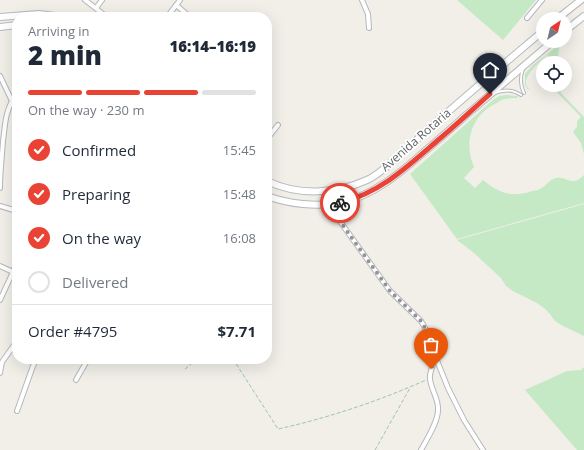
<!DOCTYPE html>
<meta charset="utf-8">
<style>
:root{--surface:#fff;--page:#f6f6f7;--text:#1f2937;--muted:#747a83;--line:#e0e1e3;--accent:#ea4335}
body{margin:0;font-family:"Open Sans",sans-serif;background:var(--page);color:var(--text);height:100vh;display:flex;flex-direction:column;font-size:15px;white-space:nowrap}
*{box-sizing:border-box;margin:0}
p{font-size:13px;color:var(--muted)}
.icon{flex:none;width:22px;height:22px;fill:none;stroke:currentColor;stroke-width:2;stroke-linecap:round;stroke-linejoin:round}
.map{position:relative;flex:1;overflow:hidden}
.side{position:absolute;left:12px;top:12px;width:260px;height:352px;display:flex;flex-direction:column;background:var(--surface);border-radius:16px;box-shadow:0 4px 16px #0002}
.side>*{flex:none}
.needle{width:26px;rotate:35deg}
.tools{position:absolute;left:536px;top:12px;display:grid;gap:8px}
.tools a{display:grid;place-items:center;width:36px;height:36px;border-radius:50%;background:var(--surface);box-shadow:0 4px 16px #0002;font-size:20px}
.pin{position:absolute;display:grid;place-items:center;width:34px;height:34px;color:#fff;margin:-41px -17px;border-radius:50% 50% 50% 0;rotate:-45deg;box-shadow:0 0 4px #0007}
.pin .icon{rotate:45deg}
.courier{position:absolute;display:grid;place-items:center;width:40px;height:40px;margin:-20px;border:3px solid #ea4335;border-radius:50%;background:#fff;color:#222;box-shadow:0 1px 5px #0007}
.overview em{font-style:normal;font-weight:800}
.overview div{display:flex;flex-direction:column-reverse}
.overview{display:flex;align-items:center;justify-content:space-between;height:68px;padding:0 16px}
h1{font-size:26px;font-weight:800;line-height:30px}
.bar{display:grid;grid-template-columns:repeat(4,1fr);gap:6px 4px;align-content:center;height:48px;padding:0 16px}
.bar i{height:5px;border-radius:3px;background:var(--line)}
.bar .active{background:var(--accent)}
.bar p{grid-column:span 4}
.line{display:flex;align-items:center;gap:10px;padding:0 16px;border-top:1px solid var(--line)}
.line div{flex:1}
ol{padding:0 16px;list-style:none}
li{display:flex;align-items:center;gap:12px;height:44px}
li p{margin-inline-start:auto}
li .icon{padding:4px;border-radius:50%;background:var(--accent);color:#fff;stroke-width:4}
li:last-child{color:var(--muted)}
li i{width:22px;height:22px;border:2px solid var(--line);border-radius:50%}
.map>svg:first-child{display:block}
.green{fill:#c5e8c5}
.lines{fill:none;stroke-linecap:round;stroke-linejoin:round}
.lane-casing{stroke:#b5b8bc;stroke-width:4}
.street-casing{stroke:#b5b8bc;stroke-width:6}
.secondary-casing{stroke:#b6babf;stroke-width:8}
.path{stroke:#9cc7a9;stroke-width:1;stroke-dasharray:4 2;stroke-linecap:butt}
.lane{stroke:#fff;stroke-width:2}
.street{stroke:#fff;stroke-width:4}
.secondary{stroke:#fff;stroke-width:6}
.done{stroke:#929495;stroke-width:4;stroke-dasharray:0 7.2}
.route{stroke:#ea4335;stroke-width:5}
.labels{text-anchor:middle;stroke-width:3.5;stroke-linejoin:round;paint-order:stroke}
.street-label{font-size:12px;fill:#5f6368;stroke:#fff}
</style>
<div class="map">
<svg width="584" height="450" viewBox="0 0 584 450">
<rect width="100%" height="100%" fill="#f1efe8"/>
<g class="green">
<polygon points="457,0 536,0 503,40"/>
<path d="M560 44 557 63H555L547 55C540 62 518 79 529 89L528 90 525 85V74L533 65Z"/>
<polygon points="550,85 560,85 561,93 584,117 584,154 581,143 573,132 577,127 577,121 581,117"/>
<path d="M506 95 517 96 518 98C514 98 509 98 505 99 503 99 499 101 497 103 472 114 463 142 474 167L464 178 475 188 483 180C499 193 511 198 532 191 534 191 538 190 540 189 546 186 550 179 556 178 568 176 571 188 584 175V203L457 239 410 174 494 99 500 96Z"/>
<polygon points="584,204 584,336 563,326 555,321 550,314 544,308 537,303 513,291 506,286 501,278 474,253 457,240"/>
<polygon points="584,367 584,450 577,450 525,390 567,371 581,370"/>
</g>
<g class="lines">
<defs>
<g id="lane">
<path d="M523 69C520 77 520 85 524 93"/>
<path d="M495 93C505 90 512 89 521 95"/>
</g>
<g id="street">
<polyline points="85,0 107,17"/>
<polyline points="362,0 368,14 369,28"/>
<polyline points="176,5 190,17"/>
<polyline points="96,8 102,0"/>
<polyline points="167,17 180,0"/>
<polyline points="527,18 542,0"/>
<polyline points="0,76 12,101 17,107"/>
<polyline points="267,139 278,125"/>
<path d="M0 188C0 172 2 157 3 141 5 127 5 114 12 101"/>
<polyline points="330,204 334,213 390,291 421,321 428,333 434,346 436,358 448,388 464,420 483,450"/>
<polyline points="0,206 17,211"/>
<polyline points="0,266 13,272"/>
<polyline points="0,300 13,272 17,261"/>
<polyline points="0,373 2,362 17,341"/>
<polyline points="76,380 88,359"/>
<polyline points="17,411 33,366 37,359"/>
<path d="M421 450C427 439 438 422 438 410 439 399 431 390 430 379 429 372 433 365 436 358"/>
</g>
<g id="secondary">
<polyline points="0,17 39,14 63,17"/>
<polyline points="557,19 581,0"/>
<polyline points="0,27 17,25"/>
<polyline points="565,31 584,16"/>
<path d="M267 181C298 196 336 194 367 180 380 174 390 163 401 154 411 145 422 135 432 126 469 93 506 62 543 31"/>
<path d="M267 196C278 200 291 203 303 204 315 205 327 205 339 203 373 196 399 174 424 152 438 140 452 128 465 116 494 91 524 66 553 41"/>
</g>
</defs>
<use href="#lane" class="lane-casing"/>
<use href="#street" class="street-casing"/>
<use href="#secondary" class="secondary-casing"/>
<g class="path">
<path d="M233 359 278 429C328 418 379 401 426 380"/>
<polyline points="185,369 197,359"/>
<polyline points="375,450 410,388"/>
</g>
<use href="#lane" class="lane"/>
<use href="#street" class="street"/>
<use href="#secondary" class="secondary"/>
</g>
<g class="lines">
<polyline class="done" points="340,203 330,204 334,213 390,291 421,321 428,333 434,346 436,358 431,369"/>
<path class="route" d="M340 203C381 192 406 168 437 141 455 126 472 110 490 94"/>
</g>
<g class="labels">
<g class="street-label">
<text transform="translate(416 140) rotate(-41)" y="4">Avenida Rotaria</text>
</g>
</g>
</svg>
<div class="tools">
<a><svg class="needle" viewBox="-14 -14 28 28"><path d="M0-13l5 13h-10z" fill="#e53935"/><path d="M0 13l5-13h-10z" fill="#747a83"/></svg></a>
<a><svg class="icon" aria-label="locate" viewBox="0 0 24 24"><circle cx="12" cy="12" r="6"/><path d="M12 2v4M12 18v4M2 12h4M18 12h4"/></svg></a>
</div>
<div class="pin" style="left:431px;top:369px;background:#ea580c"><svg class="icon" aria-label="bag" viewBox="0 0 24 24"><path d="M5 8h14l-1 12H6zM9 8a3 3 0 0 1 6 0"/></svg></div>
<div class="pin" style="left:490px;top:94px;background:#1f2937"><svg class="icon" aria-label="home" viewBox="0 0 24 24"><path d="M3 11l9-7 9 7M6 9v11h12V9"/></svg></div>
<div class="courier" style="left:340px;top:203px"><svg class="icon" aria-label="bike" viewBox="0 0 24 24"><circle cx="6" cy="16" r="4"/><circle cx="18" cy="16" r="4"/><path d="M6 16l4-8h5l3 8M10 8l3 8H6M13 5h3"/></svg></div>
<section class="side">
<div class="overview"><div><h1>2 min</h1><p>Arriving in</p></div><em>16:14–16:19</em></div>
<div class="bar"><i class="active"></i><i class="active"></i><i class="active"></i><i></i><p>On the way · 230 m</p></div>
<ol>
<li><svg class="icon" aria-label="check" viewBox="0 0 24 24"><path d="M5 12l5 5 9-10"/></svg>Confirmed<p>15:45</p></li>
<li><svg class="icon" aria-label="check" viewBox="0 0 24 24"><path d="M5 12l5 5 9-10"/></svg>Preparing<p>15:48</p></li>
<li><svg class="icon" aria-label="check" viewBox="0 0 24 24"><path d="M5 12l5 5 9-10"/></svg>On the way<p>16:08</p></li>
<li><i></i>Delivered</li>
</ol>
<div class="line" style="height:52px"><div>Order #4795</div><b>$7.71</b></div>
</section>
</div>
